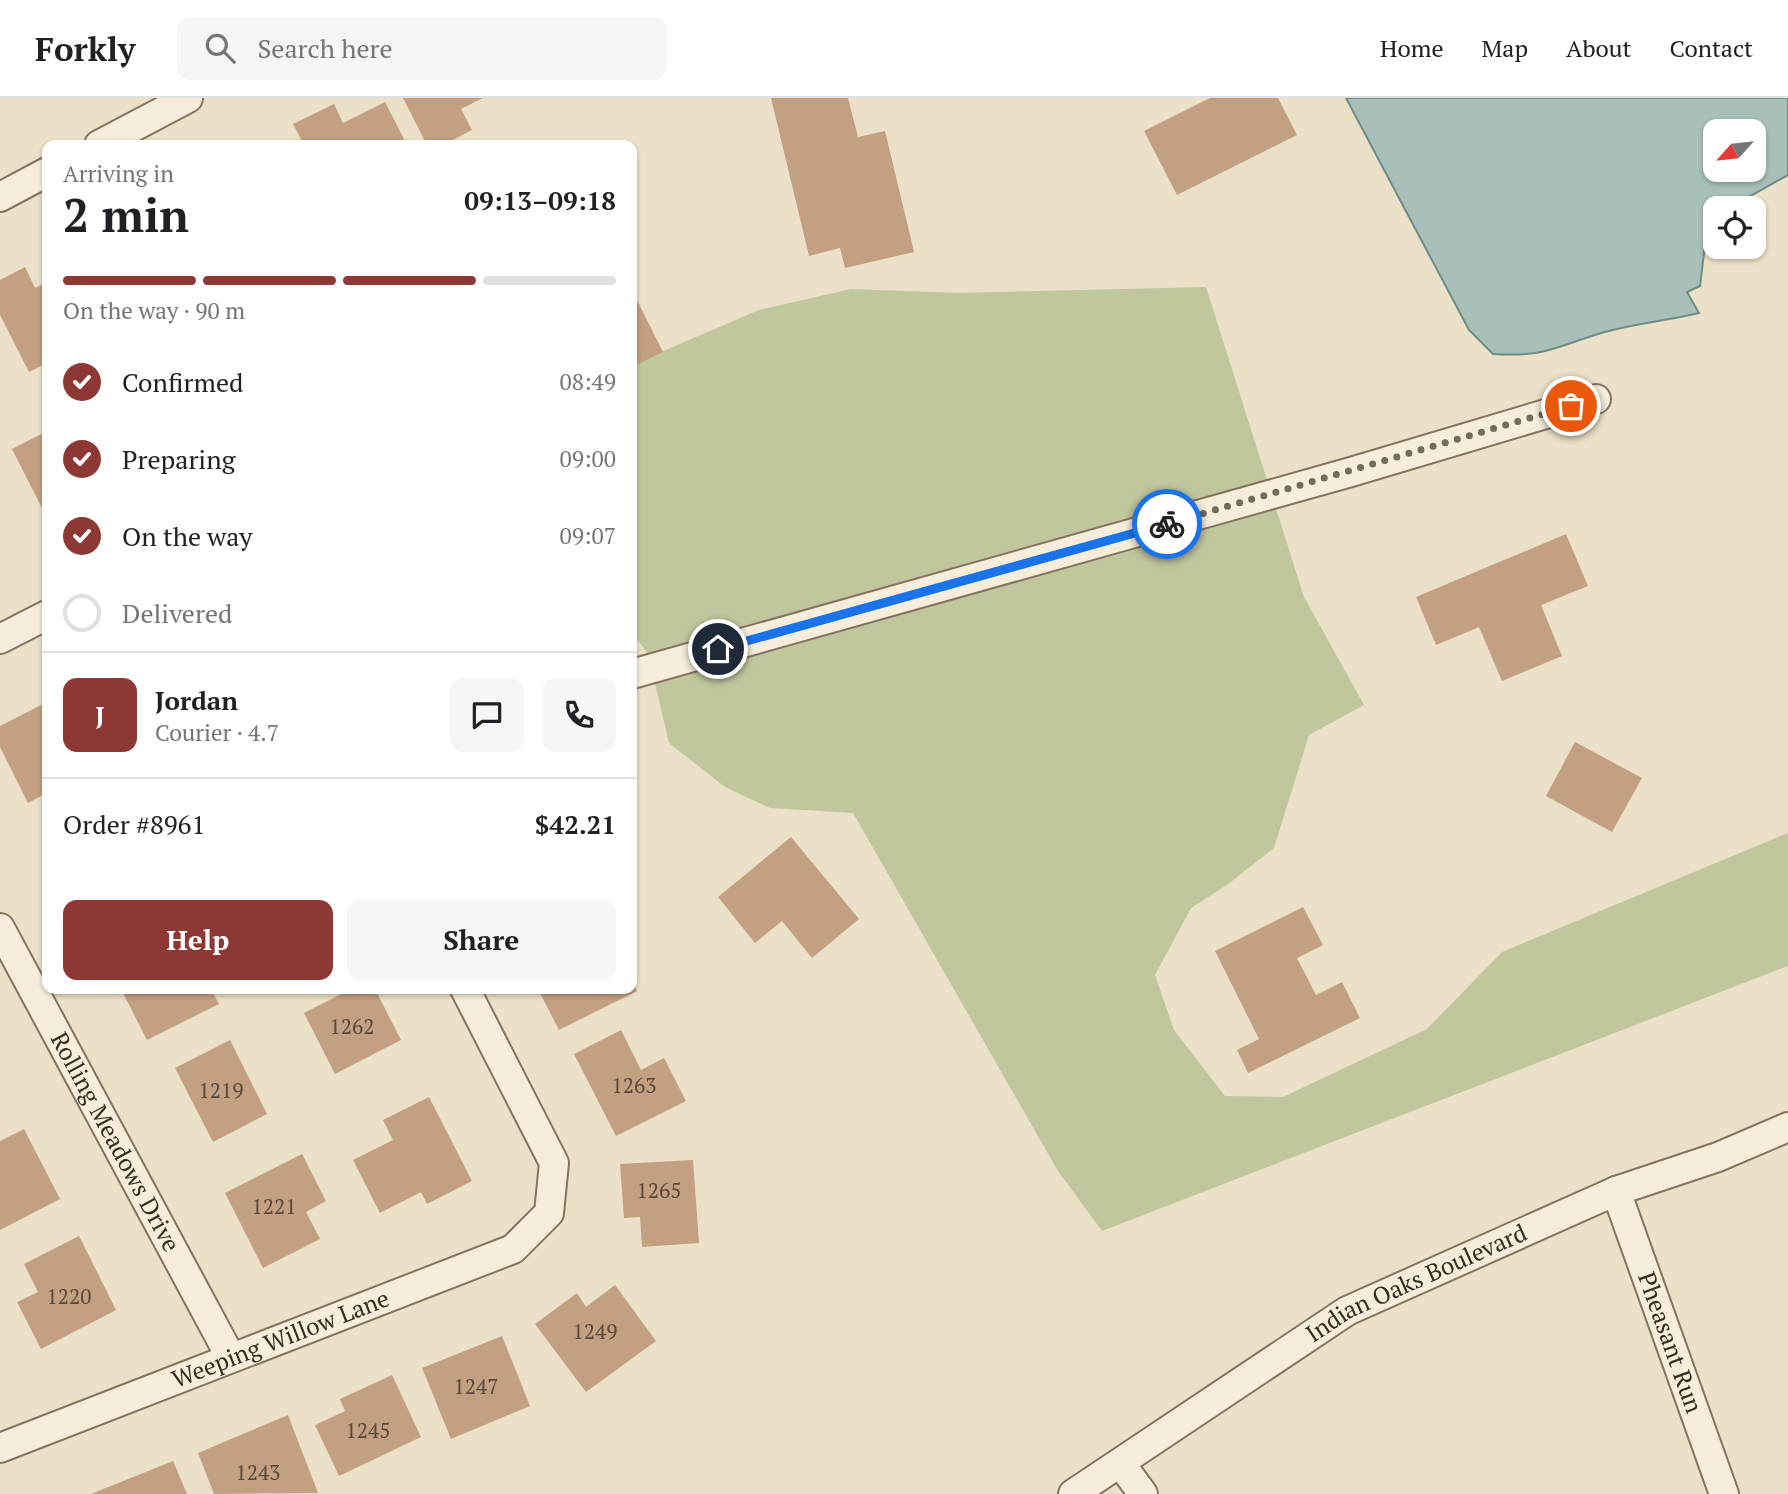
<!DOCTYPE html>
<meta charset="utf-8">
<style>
:root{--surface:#fff;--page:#f6f6f6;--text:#202124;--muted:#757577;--line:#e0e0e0;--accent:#8d3835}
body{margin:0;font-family:"PT Serif",serif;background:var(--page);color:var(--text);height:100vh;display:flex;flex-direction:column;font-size:26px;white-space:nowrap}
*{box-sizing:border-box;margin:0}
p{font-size:23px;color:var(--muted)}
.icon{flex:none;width:38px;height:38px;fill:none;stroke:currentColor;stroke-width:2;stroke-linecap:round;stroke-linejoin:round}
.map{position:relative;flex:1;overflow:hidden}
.sheet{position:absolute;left:42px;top:42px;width:595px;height:854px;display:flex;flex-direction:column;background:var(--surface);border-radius:14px;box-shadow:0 2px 5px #0004}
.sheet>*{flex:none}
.needle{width:46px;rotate:243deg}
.tools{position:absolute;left:1703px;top:21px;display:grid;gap:14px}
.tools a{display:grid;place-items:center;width:63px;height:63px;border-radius:14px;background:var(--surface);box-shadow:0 2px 5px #0004;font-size:35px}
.pin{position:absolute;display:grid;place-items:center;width:60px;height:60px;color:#fff;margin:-30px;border:4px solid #fff;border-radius:50%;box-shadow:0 2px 7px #0007}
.courier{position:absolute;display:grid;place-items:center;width:70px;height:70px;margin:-35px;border:5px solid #1a73e8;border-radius:50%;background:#fff;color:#222;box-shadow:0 2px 9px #0007}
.overview em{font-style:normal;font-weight:700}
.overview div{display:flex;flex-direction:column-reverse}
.overview{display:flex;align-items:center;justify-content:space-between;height:119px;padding:0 21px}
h1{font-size:46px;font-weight:700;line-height:52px}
.bar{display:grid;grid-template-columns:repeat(4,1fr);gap:10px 7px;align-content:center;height:84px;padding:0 21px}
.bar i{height:9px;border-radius:5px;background:var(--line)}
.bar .active{background:var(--accent)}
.bar p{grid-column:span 4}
.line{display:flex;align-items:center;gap:18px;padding:0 21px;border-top:2px solid var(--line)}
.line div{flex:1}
.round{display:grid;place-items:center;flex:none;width:74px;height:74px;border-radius:14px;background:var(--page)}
ol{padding:0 21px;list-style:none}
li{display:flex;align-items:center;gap:21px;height:77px}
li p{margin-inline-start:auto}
li .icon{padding:7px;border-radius:50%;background:var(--accent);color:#fff;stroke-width:4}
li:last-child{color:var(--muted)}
li i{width:38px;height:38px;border:4px solid var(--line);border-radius:50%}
.cta{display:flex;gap:14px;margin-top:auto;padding:14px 21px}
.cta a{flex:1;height:80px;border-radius:14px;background:var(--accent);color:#fff;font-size:28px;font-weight:700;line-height:80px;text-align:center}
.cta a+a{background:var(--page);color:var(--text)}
header{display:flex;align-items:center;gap:42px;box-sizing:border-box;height:98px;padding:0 35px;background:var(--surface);border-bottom:2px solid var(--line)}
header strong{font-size:33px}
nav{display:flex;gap:38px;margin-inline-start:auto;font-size:24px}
.search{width:490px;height:63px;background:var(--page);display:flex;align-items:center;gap:18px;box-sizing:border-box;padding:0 24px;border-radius:14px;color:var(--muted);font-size:26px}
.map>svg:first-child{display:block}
.green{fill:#c1c79d}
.water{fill:#a9bfb9;stroke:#708c86;stroke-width:2;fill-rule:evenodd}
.building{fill:#c4a082}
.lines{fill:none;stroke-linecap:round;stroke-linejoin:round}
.street-casing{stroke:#84745f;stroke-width:32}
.street{stroke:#f6eedb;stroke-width:28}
.done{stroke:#756b5b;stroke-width:7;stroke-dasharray:0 12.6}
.route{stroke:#1a73e8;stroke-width:9}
.labels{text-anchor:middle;stroke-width:5;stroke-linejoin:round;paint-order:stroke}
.number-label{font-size:21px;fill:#5a4939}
.street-label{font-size:24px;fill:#362c21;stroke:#f2ebd7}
</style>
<header>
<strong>Forkly</strong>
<div class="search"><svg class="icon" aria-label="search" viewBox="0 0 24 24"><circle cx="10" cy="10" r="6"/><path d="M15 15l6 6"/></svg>Search here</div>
<nav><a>Home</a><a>Map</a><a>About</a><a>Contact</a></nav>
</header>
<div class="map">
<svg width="1788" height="1396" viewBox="0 0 1788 1396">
<rect width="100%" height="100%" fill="#eae1c8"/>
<polygon class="green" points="1206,189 1304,499 1364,607 1309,637 1274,750 1227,787 1191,810 1155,877 1174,932 1225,998 1283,999 1427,931 1502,854 1788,735 1788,868 1102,1133 1058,1073 853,715 770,710 725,689 669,645 648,556 632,534 632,273 640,263 759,212 851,191 959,195"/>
<path class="water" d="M1346 0H1788V77L1729 110H1715V128L1706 139 1700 188 1687 194 1699 215C1666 223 1630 226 1598 236 1553 250 1544 259 1493 256L1469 232ZM1715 33H1754V72H1715Z"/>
<g class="building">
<polygon points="403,0 483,0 461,11 472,32 443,47 427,47"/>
<polygon points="771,0 848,0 858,39 885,33 914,154 845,170 840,150 809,158"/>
<polygon points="1210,0 1278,0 1297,37 1177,97 1144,33"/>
<polygon points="385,4 407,47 304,47 293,26 334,6 343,25"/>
<polygon points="25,169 35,190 47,184 47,265 29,274 0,217 0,182"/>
<polygon points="632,192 663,254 632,269"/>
<polygon points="47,333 47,420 12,351"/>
<polygon points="1566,436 1588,488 1541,507 1562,558 1502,583 1479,529 1436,547 1416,499"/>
<polygon points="47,604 47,695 28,705 0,649 0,628"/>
<polygon points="1575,644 1642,680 1612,734 1546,698"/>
<polygon points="791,739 859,821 812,860 782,823 755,845 718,799"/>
<polygon points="1303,809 1323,847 1297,860 1316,897 1342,884 1360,920 1248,975 1237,952 1259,941 1215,853"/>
<polygon points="632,882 637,893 559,932 538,891 632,891"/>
<polygon points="121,891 211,891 219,906 147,942"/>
<polygon points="351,891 375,891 401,942 335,976 304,915"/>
<polygon points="621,932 641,972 664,960 686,1003 616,1038 574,956"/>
<polygon points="230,942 267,1016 213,1044 175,970"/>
<polygon points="429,999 472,1083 427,1106 421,1094 380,1115 353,1062 393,1042 383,1022"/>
<polygon points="24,1031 60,1101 0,1132 0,1043"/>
<polygon points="302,1056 326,1103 306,1114 320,1141 263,1170 225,1095"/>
<polygon points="693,1062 699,1145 642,1149 640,1119 624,1120 620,1066"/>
<polygon points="79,1138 116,1212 41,1251 17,1204 38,1194 24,1166"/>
<polygon points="615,1187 656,1243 586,1294 535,1226 577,1195 586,1209"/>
<polygon points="502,1238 530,1308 451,1341 422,1270"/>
<polygon points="392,1277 421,1339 339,1378 315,1327 345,1313 340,1301"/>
<polygon points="288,1317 318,1395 214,1396 198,1355"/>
<polygon points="173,1363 187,1396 91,1396"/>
</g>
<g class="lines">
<defs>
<g id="street">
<polyline points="99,47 188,0"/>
<polyline points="0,99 47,74"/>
<polyline points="0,541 47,517"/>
<polyline points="632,576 1351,374 1596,301"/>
<path id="s1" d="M0 830 230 1258"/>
<path id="s2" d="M1616 1093 1724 1396"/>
<path id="s3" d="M0 1350 513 1151 549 1115 554 1065 465 891"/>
<polyline points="1121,1366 1143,1396"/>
<path id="s4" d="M1073 1396 1347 1213 1616 1093 1718 1059 1788 1029"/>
</g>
</defs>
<use href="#street" class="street-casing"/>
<use href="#street" class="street"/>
</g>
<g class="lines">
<polyline class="done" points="1167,426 1571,308"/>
<polyline class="route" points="718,551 1167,426"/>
</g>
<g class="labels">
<g class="number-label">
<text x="352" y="936">1262</text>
<text x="634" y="995">1263</text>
<text x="221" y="1000">1219</text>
<text x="659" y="1100">1265</text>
<text x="274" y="1116">1221</text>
<text x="69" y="1206">1220</text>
<text x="595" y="1241">1249</text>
<text x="476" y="1296">1247</text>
<text x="368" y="1340">1245</text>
<text x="258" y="1382">1243</text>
</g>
<g class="street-label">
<text dy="8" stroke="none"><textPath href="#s1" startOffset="243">Rolling Meadows Drive</textPath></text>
<text dy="8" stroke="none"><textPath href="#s4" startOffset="404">Indian Oaks Boulevard</textPath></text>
<text dy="8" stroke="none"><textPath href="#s3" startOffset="301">Weeping Willow Lane</textPath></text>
<text dy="8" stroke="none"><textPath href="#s2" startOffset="161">Pheasant Run</textPath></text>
</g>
</g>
</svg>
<div class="tools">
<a><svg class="needle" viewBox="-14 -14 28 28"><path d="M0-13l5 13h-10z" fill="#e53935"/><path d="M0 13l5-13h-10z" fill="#757577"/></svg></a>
<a><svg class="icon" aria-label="locate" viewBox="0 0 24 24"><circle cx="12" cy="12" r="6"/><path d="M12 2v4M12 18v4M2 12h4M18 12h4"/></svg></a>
</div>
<div class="pin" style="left:1571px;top:308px;background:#ea580c"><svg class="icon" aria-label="bag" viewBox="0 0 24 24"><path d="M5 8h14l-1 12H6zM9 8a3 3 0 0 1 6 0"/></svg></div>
<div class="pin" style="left:718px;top:551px;background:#1f2937"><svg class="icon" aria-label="home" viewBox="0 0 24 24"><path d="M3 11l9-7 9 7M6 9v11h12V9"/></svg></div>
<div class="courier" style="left:1167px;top:426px"><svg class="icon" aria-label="bike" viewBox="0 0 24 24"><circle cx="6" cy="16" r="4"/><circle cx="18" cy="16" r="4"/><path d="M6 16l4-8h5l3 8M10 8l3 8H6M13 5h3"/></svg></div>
<section class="sheet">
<div class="overview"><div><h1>2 min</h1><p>Arriving in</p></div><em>09:13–09:18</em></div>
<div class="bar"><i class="active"></i><i class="active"></i><i class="active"></i><i></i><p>On the way · 90 m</p></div>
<ol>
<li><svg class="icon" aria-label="check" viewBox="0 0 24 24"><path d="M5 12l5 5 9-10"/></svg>Confirmed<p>08:49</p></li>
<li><svg class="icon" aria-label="check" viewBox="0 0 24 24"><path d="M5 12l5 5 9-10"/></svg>Preparing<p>09:00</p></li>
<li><svg class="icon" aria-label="check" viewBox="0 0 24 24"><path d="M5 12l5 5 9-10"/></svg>On the way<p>09:07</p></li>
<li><i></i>Delivered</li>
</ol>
<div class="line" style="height:126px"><b class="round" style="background:var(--accent);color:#fff">J</b><div><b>Jordan</b><p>Courier · 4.7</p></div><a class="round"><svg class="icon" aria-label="chat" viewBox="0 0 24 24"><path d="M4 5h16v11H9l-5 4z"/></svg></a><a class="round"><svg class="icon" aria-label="phone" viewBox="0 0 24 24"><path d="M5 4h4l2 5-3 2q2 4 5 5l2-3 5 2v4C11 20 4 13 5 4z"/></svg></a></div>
<div class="line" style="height:91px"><div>Order #8961</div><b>$42.21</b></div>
<div class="cta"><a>Help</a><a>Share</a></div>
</section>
</div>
